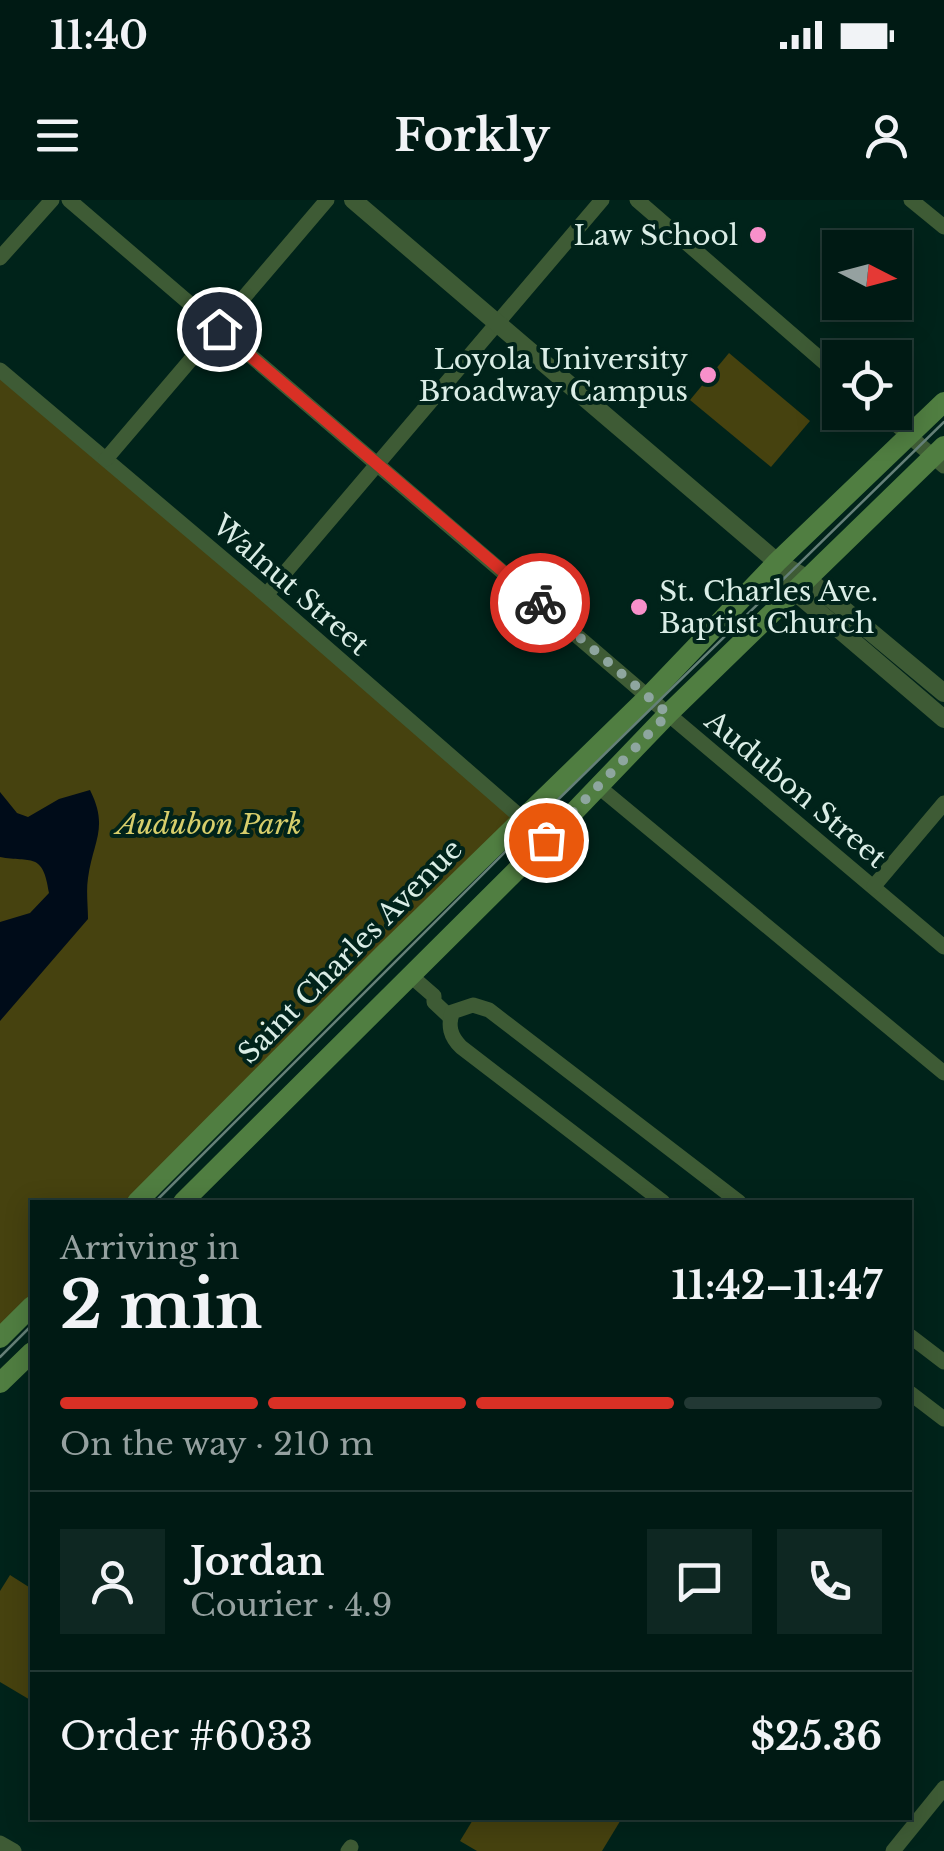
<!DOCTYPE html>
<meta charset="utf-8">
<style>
:root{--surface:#001a14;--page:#0e2722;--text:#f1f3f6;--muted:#95a1a0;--line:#223834;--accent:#d93025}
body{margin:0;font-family:"Libre Baskerville",serif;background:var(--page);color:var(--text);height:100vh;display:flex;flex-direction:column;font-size:38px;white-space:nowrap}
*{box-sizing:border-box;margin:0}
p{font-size:32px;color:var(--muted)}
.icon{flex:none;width:55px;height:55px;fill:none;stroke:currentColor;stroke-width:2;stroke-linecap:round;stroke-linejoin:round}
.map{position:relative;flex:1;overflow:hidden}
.panel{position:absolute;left:30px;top:1000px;width:882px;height:620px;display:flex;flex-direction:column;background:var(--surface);border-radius:0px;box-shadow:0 5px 25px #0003,0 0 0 2px var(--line)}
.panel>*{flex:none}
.needle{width:65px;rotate:96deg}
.fabs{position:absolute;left:822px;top:30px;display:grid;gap:20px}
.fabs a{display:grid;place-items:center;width:90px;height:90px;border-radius:0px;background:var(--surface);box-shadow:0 5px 25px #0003,0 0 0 2px var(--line);font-size:50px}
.pin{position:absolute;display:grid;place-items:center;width:85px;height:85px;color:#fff;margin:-42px;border:5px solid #fff;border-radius:50%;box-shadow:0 2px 10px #0007}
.courier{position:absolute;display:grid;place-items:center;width:100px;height:100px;margin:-50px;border:8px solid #d93025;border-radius:50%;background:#fff;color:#222;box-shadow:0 2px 12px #0007}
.summary em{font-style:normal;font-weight:700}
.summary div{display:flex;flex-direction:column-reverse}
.summary{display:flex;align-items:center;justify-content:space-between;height:170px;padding:0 30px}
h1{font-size:65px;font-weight:700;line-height:75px}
.bar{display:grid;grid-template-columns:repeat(4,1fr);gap:15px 10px;align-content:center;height:120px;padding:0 30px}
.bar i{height:12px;border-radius:8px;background:var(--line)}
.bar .selected{background:var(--accent)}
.bar p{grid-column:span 4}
.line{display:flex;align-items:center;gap:25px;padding:0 30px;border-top:2px solid var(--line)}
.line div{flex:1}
.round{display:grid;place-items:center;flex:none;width:105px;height:105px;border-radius:0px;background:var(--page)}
.status{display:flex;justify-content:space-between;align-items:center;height:70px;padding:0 50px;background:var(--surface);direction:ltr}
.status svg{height:28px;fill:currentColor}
header{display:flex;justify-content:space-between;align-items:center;height:130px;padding:0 30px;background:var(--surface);font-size:45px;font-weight:700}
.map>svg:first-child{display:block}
.green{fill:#46420f}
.water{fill:#000c19}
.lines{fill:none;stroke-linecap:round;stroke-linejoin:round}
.minor{stroke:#3e5b35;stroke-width:15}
.tertiary{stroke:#3e5b35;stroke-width:18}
.secondary{stroke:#507e41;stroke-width:20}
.tram{stroke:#658078;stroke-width:2.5}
.done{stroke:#8ea69f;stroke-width:10;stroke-dasharray:0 18}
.route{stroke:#d93025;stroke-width:12}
.poi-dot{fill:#f890ca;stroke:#00231a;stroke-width:4}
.labels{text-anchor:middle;stroke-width:8;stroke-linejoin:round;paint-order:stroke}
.poi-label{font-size:28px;fill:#daede6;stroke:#00231a;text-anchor:end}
.street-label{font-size:28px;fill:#daede6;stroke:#00231a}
.park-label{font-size:28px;font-style:italic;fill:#d7ce6b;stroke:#00231a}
</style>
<div class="status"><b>11:40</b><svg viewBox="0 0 49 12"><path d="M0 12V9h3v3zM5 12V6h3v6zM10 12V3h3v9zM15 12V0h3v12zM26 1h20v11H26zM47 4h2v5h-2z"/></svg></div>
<header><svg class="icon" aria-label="menu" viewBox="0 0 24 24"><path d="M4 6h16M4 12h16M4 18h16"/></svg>Forkly<svg class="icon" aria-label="person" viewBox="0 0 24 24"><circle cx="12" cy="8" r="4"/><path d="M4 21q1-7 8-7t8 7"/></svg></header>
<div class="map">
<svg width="944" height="1651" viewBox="0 0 944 1651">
<rect width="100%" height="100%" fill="#00231a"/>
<g class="green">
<polygon points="729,153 810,221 771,267 690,200"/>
<polygon points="0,174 514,615 127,1002 32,1002 32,1095 0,1127"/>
<polygon points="10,1375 32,1389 32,1501 0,1482 0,1391"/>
<polygon points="474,1618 622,1618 602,1651 477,1651 460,1641"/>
</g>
<path class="water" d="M90 590C109 628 93 641 88 678 86 691 88 706 88 719L0 821V722L30 713 49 693C43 651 31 663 0 657V592L17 613 28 617 59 599Z"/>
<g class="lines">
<g class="minor">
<polyline points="69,0 668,514 944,747"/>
<polyline points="637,0 840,176"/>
<polyline points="911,0 944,27"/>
<polyline points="0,58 52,0"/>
<polyline points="0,170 266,395 547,640"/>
<polyline points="882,212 944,266"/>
<polyline points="106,259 327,0"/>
<polyline points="266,395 602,0"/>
<polyline points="599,587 944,873"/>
<polyline points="874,686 944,603"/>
<polyline points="411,776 434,796 434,802 451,818"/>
<path d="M663 1002 461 847C450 836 448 826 452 812L473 805 489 810 739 1002"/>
<polyline points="910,1136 944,1162"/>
<polyline points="910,1193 944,1219"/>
<polyline points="0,1643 14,1651"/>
<polyline points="348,1651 351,1647"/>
<polyline points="893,1651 944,1588"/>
</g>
<g class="tertiary">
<polyline points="353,0 777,362 806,378 944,493"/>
<polyline points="788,379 793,390 944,519"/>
</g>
<g class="secondary">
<polyline points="137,1002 386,752 648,497 777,362 944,202"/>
<polyline points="183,1002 547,640 668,514 944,246"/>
<polyline points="0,1138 32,1106"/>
<polyline points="0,1183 32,1152"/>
</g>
<g class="tram">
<polyline points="155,1002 527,630 944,222"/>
<polyline points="0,1157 32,1125"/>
</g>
</g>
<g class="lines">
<polyline class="done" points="540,403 668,514 546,640"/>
<polyline class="route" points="219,129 540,403"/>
</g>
<g class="poi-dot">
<circle cx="758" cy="35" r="10"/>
<circle cx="708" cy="175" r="10"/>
<circle cx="639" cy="407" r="10"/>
</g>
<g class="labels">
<g class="poi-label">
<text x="738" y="45">Law School</text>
<text x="688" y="169">Loyola University<tspan x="688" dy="32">Broadway Campus</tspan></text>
<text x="659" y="401" text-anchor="start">St. Charles Ave.<tspan x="659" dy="32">Baptist Church</tspan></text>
</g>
<g class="street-label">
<text transform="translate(291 385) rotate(41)" y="10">Walnut Street</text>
<text transform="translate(796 589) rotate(40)" y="10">Audubon Street</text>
<text transform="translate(350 751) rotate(-45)" y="10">Saint Charles Avenue</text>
</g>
<g class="park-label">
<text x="209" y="634">Audubon Park</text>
</g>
</g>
</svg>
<div class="fabs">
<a><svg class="needle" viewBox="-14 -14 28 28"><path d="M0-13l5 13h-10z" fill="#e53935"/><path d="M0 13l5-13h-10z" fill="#95a1a0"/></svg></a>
<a><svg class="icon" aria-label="locate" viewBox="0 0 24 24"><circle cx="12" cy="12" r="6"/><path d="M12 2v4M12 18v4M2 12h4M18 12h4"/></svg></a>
</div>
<div class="pin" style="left:546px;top:640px;background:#ea580c"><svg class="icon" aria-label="bag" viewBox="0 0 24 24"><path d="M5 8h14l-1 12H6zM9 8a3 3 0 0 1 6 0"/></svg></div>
<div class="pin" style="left:219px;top:129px;background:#1f2937"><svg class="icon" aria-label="home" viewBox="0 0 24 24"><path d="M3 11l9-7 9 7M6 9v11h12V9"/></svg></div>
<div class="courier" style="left:540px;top:403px"><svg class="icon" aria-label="bike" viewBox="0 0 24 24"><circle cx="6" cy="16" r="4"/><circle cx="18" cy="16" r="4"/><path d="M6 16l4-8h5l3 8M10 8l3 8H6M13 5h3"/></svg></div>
<section class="panel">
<div class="summary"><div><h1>2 min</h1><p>Arriving in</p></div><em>11:42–11:47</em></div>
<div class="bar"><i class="selected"></i><i class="selected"></i><i class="selected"></i><i></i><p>On the way · 210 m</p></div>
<div class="line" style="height:180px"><a class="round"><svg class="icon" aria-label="person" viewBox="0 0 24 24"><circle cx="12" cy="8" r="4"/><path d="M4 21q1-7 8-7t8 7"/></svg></a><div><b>Jordan</b><p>Courier · 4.9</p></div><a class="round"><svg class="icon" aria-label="chat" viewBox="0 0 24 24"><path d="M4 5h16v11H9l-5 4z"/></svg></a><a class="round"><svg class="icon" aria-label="phone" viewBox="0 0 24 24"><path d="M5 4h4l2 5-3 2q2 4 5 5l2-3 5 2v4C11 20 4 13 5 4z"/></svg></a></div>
<div class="line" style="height:130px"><div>Order #6033</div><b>$25.36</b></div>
</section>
</div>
